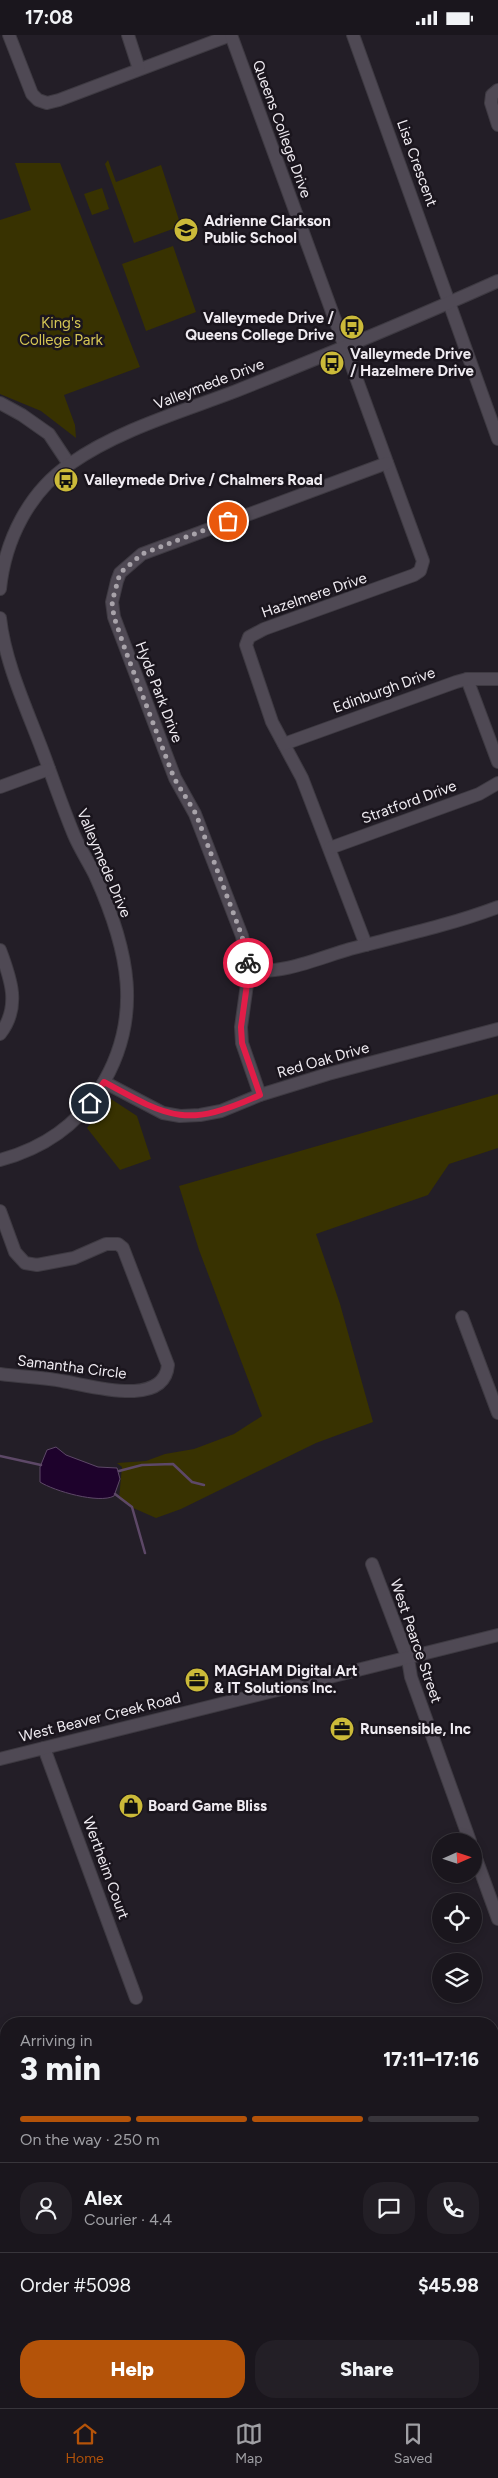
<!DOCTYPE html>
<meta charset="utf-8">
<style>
:root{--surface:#1a161d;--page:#231f26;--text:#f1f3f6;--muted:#9f9fa4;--line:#38353b;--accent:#b45309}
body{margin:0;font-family:Figtree,sans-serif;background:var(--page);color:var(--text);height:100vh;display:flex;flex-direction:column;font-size:19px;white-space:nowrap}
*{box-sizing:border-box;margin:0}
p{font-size:16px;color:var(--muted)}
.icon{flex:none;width:28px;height:28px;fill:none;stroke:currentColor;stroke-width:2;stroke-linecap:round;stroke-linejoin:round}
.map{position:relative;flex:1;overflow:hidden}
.side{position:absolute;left:0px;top:1982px;width:499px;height:391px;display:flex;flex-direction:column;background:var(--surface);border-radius:20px 20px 0 0;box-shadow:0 2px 8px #0003,0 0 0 1px var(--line)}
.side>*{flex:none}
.needle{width:32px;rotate:87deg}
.tools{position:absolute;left:432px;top:1798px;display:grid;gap:10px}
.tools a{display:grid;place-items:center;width:50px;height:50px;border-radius:50%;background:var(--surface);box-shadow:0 2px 8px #0003,0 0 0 1px var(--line);font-size:25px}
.pin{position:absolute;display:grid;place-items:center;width:42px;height:42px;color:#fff;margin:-21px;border:2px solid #fff;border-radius:50%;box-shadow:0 1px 5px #0007}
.courier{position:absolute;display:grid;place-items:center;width:50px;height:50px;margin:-25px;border:4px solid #e11d48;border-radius:50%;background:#fff;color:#222;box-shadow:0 1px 6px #0007}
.head em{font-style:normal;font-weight:800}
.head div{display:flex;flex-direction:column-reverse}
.head{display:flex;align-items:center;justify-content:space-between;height:85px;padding:0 20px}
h1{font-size:32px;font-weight:800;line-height:38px}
.bar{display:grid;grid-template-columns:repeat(4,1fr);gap:8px 5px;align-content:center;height:60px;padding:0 20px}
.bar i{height:6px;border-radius:4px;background:var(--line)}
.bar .on{background:var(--accent)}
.bar p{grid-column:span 4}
.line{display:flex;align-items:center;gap:12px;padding:0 20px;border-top:1px solid var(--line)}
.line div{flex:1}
.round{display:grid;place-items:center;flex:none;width:52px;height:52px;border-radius:20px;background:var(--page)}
.action{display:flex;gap:10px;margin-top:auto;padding:10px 20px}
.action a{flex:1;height:58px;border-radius:20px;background:var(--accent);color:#fff;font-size:20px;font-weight:800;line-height:58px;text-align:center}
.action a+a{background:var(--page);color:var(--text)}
.status{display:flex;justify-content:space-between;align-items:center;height:35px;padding:0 25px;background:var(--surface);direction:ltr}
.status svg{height:14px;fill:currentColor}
.tabs{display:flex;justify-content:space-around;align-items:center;height:70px;border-top:1px solid var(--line);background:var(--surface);font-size:14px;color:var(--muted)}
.tabs a{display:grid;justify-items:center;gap:2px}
.tabs .on{color:var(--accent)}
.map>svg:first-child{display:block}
.green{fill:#383201}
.water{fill:#1e022c;stroke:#5d4867}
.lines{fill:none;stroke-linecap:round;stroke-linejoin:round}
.stream{stroke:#5d4867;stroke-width:2.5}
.minor-casing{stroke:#3e3a42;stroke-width:14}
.major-casing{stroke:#3e3a42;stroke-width:18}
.minor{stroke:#4f4954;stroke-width:12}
.major{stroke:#756c38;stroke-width:16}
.done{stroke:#a8a3aa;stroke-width:5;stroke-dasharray:0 9}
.route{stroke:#e11d48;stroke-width:6}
.labels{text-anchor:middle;stroke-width:5;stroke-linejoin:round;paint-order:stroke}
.street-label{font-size:15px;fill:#efebf1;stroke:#1a151d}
.poi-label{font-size:15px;font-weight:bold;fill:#efebf1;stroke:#1a151d;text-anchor:start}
.park-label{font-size:15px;fill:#d4c554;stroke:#1a151d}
</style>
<div class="status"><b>17:08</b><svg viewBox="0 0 49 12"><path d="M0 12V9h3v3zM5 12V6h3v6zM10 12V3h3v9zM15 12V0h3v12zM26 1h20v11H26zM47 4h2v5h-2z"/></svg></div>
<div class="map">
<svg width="498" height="2373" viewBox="0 0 498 2373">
<rect width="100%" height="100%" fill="#231e27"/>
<g class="green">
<polygon points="108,125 116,147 161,130 181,191 134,208 105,129"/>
<polygon points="15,128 60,128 140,332 64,360 75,390 76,403 41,376 0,359 0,185 31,175"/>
<polygon points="102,153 109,174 92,180 84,159"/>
<polygon points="173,211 196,277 146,296 122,229"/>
<polygon points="498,1059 498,1113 449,1129 428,1160 316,1199 340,1269 373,1387 316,1408 181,1474 156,1483 131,1472 119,1464 122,1432 117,1428 146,1426 165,1419 194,1414 234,1399 262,1381 199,1215 179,1151"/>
<polygon points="111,1064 137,1081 151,1124 120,1135 87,1093"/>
</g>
<path class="water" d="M56 1412 66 1420 98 1432 117 1433 120 1444 114 1461C99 1469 54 1456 40 1447V1432L47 1415Z"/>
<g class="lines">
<g class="stream">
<polyline points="0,1421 41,1430"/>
<polyline points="119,1436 142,1430 173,1429 192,1447 204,1450"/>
<polyline points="115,1459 132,1472 145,1518"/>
</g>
<defs>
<g id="minor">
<polyline points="9,0 32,59 38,65 47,68 59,65 231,0"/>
<polyline points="128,0 139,34"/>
<polyline points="231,0 423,526 420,536 414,540 264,594 249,602 246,610 272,687 302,743 366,910"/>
<polyline points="353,0 498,404"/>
<polyline points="498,55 492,60 491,68 498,90"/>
<polyline points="0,368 22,380 49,399 69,429"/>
<path d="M0 554C5 505 29 457 70 429 118 395 181 377 236 356 324 321 411 285 498 246"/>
<path d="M0 583C5 627 25 670 41 712 52 741 62 771 74 800 80 814 88 826 95 840 128 913 145 983 99 1055 76 1091 41 1114 0 1125"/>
<polyline points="467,644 498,727"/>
<polyline points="284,709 456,647 467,644 498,644"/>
<polyline points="0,752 49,734"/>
<polyline points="330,813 479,759 498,748"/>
<path d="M0 915C11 944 21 972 0 999"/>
<path d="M249 935C282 940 319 923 350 914 400 901 450 890 498 872"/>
<polyline points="104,1047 163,1078 180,1081 200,1080 221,1076 260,1060 328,1039 498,994"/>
<polyline points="260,1060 242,1008 241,992 249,935 242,901 195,779 175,743 114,582 112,567 117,546 120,538 142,519 387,428"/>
<path d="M0 1176 15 1217 25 1228 37 1230 74 1223 106 1209H118L123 1213 168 1330C164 1374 89 1350 62 1346 42 1342 21 1342 0 1339"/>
<polyline points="462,1282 498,1378"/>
<polyline points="372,1529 408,1624 411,1642 470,1806"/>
<polyline points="44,1713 136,1963"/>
<polyline points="0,1724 498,1600"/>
<polyline points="474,1818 498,1884"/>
</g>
<g id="major">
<polyline points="492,2081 498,2077"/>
<polyline points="0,2193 6,2191"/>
<polyline points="0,2210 6,2208"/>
<polyline points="0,2231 6,2247"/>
<polyline points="0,2333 6,2350"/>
<polyline points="13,2368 15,2373"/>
<polyline points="51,2368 53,2373"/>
</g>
</defs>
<use href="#minor" class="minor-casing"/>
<use href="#major" class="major-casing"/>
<use href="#minor" class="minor"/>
<use href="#major" class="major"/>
</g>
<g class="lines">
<polyline class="done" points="228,486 142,519 120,538 112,567 114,582 126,617 174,743 196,779 242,901 248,928"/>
<path class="route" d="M90 1068 104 1047C171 1084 187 1093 260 1060L242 1008 241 992 249 935 248 928"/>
</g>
<defs>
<symbol id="school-disc" viewBox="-11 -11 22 22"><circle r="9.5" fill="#cbba39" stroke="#1a151d"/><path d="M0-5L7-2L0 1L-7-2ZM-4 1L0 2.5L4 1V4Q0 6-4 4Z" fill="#111"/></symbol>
<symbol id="bus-disc" viewBox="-11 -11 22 22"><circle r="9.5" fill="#cbba39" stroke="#1a151d"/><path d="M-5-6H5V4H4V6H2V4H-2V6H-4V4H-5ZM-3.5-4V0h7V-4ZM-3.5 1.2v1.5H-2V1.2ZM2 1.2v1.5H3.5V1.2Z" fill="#111"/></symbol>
<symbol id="office-disc" viewBox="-11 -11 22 22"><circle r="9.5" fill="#cbba39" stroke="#1a151d"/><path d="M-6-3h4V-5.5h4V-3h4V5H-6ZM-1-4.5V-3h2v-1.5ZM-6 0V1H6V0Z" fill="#111"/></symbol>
<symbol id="shop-disc" viewBox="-11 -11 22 22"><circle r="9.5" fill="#cbba39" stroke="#1a151d"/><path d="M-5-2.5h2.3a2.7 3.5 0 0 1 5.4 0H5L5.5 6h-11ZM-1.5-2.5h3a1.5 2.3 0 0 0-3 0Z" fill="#111"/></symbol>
</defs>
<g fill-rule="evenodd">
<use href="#school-disc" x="172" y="181" width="28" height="28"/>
<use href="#bus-disc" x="338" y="278" width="28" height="28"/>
<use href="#bus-disc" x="318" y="314" width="28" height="28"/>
<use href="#bus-disc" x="52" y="431" width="28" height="28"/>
<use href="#office-disc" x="183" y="1631" width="28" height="28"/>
<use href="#office-disc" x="328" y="1680" width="28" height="28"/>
<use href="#shop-disc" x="117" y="1757" width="28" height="28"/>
</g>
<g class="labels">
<g class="street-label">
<text transform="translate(282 94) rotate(70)" y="5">Queens College Drive</text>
<text transform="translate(417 128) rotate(70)" y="5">Lisa Crescent</text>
<text transform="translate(209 349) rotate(-21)" y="5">Valleymede Drive</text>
<text transform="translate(314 560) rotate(-19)" y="5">Hazelmere Drive</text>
<text transform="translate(384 655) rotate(-20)" y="5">Edinburgh Drive</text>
<text transform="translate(159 657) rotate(69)" y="5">Hyde Park Drive</text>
<text transform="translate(409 767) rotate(-20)" y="5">Stratford Drive</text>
<text transform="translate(104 828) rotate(67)" y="5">Valleymede Drive</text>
<text transform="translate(323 1025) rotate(-16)" y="5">Red Oak Drive</text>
<text transform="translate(72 1332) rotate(7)" y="5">Samantha Circle</text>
<text transform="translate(416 1606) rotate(71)" y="5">West Pearce Street</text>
<text transform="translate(100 1682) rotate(-14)" y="5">West Beaver Creek Road</text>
<text transform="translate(106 1833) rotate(70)" y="5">Wertheim Court</text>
</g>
<g class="poi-label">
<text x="204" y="191">Adrienne Clarkson<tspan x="204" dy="17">Public School</tspan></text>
<text x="334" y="288" text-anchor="end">Valleymede Drive /<tspan x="334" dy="17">Queens College Drive</tspan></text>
<text x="350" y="324">Valleymede Drive<tspan x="350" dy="17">/ Hazelmere Drive</tspan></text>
<text x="84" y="450">Valleymede Drive / Chalmers Road</text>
<text x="214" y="1641">MAGHAM Digital Art<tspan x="214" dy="17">&amp; IT Solutions Inc.</tspan></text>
<text x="360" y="1699">Runsensible, Inc</text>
<text x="148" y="1776">Board Game Bliss</text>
</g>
<g class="park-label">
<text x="61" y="293">King's<tspan x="61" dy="17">College Park</tspan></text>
</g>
</g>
</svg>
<div class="tools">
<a><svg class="needle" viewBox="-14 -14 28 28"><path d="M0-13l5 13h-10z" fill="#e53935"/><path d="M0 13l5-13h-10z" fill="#9f9fa4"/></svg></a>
<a><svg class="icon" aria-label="locate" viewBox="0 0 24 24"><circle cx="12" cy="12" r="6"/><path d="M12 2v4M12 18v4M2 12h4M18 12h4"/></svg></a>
<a><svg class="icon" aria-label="layers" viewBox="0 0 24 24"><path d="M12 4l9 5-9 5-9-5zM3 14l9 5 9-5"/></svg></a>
</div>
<div class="pin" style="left:228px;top:486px;background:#ea580c"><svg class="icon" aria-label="bag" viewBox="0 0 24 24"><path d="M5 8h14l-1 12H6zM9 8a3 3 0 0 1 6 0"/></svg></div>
<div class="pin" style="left:90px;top:1068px;background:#1f2937"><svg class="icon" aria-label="home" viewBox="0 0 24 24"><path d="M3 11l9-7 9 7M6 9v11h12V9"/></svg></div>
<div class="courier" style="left:248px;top:928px"><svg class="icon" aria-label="bike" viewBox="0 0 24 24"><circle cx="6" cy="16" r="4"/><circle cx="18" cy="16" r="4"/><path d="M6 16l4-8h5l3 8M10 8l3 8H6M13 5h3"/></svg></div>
<section class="side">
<div class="head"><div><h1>3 min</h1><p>Arriving in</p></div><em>17:11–17:16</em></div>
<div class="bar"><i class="on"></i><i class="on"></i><i class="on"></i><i></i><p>On the way · 250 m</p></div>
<div class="line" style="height:90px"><a class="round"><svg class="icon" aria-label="person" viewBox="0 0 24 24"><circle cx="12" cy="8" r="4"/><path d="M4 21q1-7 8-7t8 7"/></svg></a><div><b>Alex</b><p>Courier · 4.4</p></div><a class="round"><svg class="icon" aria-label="chat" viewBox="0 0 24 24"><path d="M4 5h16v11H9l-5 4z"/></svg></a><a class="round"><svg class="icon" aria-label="phone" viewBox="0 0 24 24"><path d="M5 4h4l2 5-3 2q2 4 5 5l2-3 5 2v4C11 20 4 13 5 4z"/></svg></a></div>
<div class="line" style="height:65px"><div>Order #5098</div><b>$45.98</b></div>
<div class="action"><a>Help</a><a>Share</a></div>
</section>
</div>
<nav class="tabs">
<a class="on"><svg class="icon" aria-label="home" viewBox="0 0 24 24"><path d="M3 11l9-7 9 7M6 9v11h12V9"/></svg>Home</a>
<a><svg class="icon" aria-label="map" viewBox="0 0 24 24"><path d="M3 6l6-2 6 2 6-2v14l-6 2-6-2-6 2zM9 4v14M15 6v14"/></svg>Map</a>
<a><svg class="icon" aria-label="saved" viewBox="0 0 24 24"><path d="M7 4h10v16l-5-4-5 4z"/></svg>Saved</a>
</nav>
